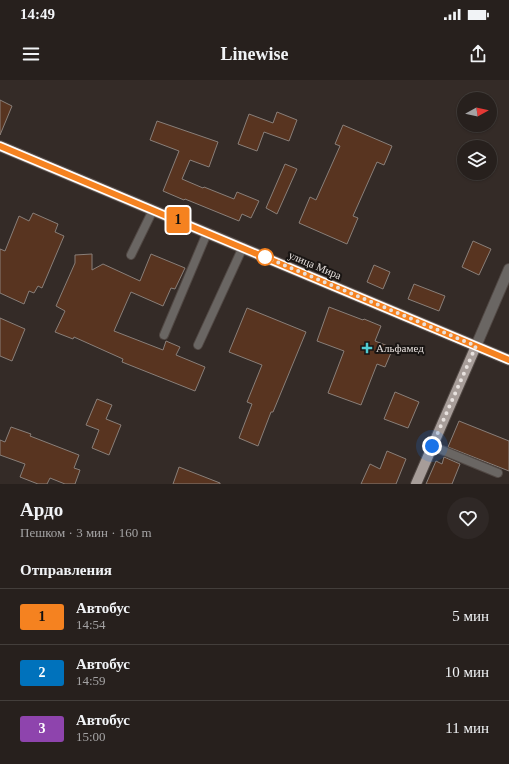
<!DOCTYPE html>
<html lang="ru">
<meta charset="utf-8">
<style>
body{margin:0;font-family:"Times New Roman",serif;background:#2f2826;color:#f1f3f6;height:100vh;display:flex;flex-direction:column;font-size:15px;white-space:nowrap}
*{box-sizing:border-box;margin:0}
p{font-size:13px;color:#a4a3a4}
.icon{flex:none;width:22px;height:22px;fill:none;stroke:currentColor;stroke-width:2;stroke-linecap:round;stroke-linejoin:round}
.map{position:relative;height:404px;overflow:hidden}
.drawer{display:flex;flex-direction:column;background:#27201d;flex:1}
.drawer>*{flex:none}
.badge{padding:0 8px;border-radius:3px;font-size:14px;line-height:26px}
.needle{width:26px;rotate:82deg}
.tools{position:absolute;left:457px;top:12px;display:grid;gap:8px}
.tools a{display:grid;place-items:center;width:40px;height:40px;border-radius:50%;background:#27201d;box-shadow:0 1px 3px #0004,0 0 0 1px #433e3b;font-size:20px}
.you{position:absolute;width:20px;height:20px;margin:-10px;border:3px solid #fff;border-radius:50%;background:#1a73e8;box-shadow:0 0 0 6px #1a73e833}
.map>.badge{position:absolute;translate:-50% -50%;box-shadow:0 0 0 2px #fff}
h2{padding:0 20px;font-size:15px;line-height:36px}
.round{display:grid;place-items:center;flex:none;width:42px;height:42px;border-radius:21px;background:#2f2826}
.overview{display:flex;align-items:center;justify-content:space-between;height:68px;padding:0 20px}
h1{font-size:19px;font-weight:600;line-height:30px}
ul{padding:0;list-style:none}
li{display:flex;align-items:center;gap:12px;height:56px;padding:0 20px;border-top:1px solid #433e3b}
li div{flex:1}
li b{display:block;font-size:15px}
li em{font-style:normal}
li .badge{min-width:44px;font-weight:700;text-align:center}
.status{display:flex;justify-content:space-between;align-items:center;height:28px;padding:0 20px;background:#27201d;direction:ltr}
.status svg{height:11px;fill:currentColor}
header{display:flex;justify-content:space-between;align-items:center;height:52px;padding:0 20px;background:#27201d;font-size:18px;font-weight:600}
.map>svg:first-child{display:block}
.building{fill:#583420;stroke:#897f79}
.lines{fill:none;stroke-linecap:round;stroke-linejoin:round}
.service-casing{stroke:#514844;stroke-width:10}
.tertiary-casing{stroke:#514844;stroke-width:12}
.primary-casing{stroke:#514844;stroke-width:12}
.service{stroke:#6a6663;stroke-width:8}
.tertiary{stroke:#6a6663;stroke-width:10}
.primary{stroke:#a79d99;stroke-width:10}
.line-casing{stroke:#fff;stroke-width:9}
.line{stroke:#f58220;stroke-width:6}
.walk{stroke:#e7e1de;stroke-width:4;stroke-dasharray:0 7.2}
.stop-dot{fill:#fff;stroke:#f58220;stroke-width:2}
.poi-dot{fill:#51ccd2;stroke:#191513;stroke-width:1.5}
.labels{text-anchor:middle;stroke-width:4;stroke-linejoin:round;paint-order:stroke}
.street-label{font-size:11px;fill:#e7e1de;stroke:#191513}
.poi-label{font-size:11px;fill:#e7e1de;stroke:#191513;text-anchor:start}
</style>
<div class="status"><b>14:49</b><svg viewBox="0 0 49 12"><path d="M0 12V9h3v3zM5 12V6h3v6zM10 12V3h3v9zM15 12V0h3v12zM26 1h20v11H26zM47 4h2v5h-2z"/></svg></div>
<header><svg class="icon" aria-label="menu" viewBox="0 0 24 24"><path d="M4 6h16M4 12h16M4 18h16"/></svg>Linewise<svg class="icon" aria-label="share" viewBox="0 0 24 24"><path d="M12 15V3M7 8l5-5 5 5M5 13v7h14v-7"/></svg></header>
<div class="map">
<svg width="509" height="404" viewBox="0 0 509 404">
<rect width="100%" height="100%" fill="#342b27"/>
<path class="building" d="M0,20L12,26L0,55Z
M277,32L297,40L289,61L264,52L257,71L238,64L249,34L273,43Z
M157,41L218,62L209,87L190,80L182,99L203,108L204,107L234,119L237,112L259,121L251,138L242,134L239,141L185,119L184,120L163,111L179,71L150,60Z
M343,45L392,66L384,85L377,82L353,136L358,138L347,164L299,143L310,117L316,120L340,66L335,64Z
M285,84L297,89L277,134L266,128Z
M33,133L58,144L55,152L64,156L42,208L38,206L34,213L29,211L24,224L0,213V169L5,171L19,136L29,141Z
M473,161L491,169L479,195L462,187Z
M92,174V190L103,184L140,201L151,174L185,188L175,209L171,208L163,226L131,212L114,251L163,270L166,261L180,267L176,275L205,287L195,311L122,282L123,279L74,257L73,259L55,252L65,231L56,226L75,183V175Z
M374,185L390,192L383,209L367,202Z
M414,204L445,216L439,231L408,219Z
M329,227L363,240L364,239L381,246L375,261L393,268L385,287L377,284L361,325L328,313L344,271L317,261Z
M247,228L306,252L273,332H271L258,366L239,358L252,324L247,322L262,285L229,272Z
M0,238L25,249L12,281L0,276Z
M395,312L419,322L408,348L384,339Z
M97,319L112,325L106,339L121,345L109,375L92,368L99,350L86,345Z
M459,341L509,361V391L448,367Z
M11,347L31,354L30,356L79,375L74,388L80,390L75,404H65L50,398L47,404H38L20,397L25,384L0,375V360L5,362Z
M387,371L406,379L396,404H361L370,384L380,389Z
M444,377L460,384L452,404H426L436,381L442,384Z
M179,387L220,403V404H173Z"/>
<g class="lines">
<defs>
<path id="service" d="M131,175L153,130
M164,255L207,153
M198,265L243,167
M432,366L498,393"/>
<path id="tertiary" d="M476,266L509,189"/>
<path id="primary" d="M0,66L509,280
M416,404L476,266"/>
</defs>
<use href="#service" class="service-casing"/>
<use href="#tertiary" class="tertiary-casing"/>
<use href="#primary" class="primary-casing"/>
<use href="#service" class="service"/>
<use href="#tertiary" class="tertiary"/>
<use href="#primary" class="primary"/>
</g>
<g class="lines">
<defs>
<path id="line" d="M0,66L509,280"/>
</defs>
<use href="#line" class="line-casing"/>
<use href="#line" class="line"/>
<path class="walk" d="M265,177L476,266L432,366"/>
</g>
<circle class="stop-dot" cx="265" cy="177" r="8"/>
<path class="poi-dot" d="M365 262h4v4h4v4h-4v4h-4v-4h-4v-4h4z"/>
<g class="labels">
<g class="street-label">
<text transform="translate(315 185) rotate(23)" y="4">улица Мира</text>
</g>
<g class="poi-label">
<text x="376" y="272">Альфамед</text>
</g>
</g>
</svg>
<div class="tools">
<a><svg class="needle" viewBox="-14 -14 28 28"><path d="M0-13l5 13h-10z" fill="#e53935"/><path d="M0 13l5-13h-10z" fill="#a4a3a4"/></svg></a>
<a><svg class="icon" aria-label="layers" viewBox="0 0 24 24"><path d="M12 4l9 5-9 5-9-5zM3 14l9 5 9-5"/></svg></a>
</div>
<div class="you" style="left:432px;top:366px"></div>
<b class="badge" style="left:178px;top:140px;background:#f58220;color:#111">1</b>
</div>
<section class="drawer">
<div class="overview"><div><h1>Ардо</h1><p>Пешком · 3 мин · 160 m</p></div><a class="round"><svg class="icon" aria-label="heart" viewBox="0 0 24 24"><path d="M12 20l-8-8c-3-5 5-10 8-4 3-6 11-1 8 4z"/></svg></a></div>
<h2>Отправления</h2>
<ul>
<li><span class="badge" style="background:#f58220;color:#111">1</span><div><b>Автобус</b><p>14:54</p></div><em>5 мин</em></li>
<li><span class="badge" style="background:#0072bc;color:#fff">2</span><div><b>Автобус</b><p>14:59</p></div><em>10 мин</em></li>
<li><span class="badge" style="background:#8e44ad;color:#fff">3</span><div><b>Автобус</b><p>15:00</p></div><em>11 мин</em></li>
</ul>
</section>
